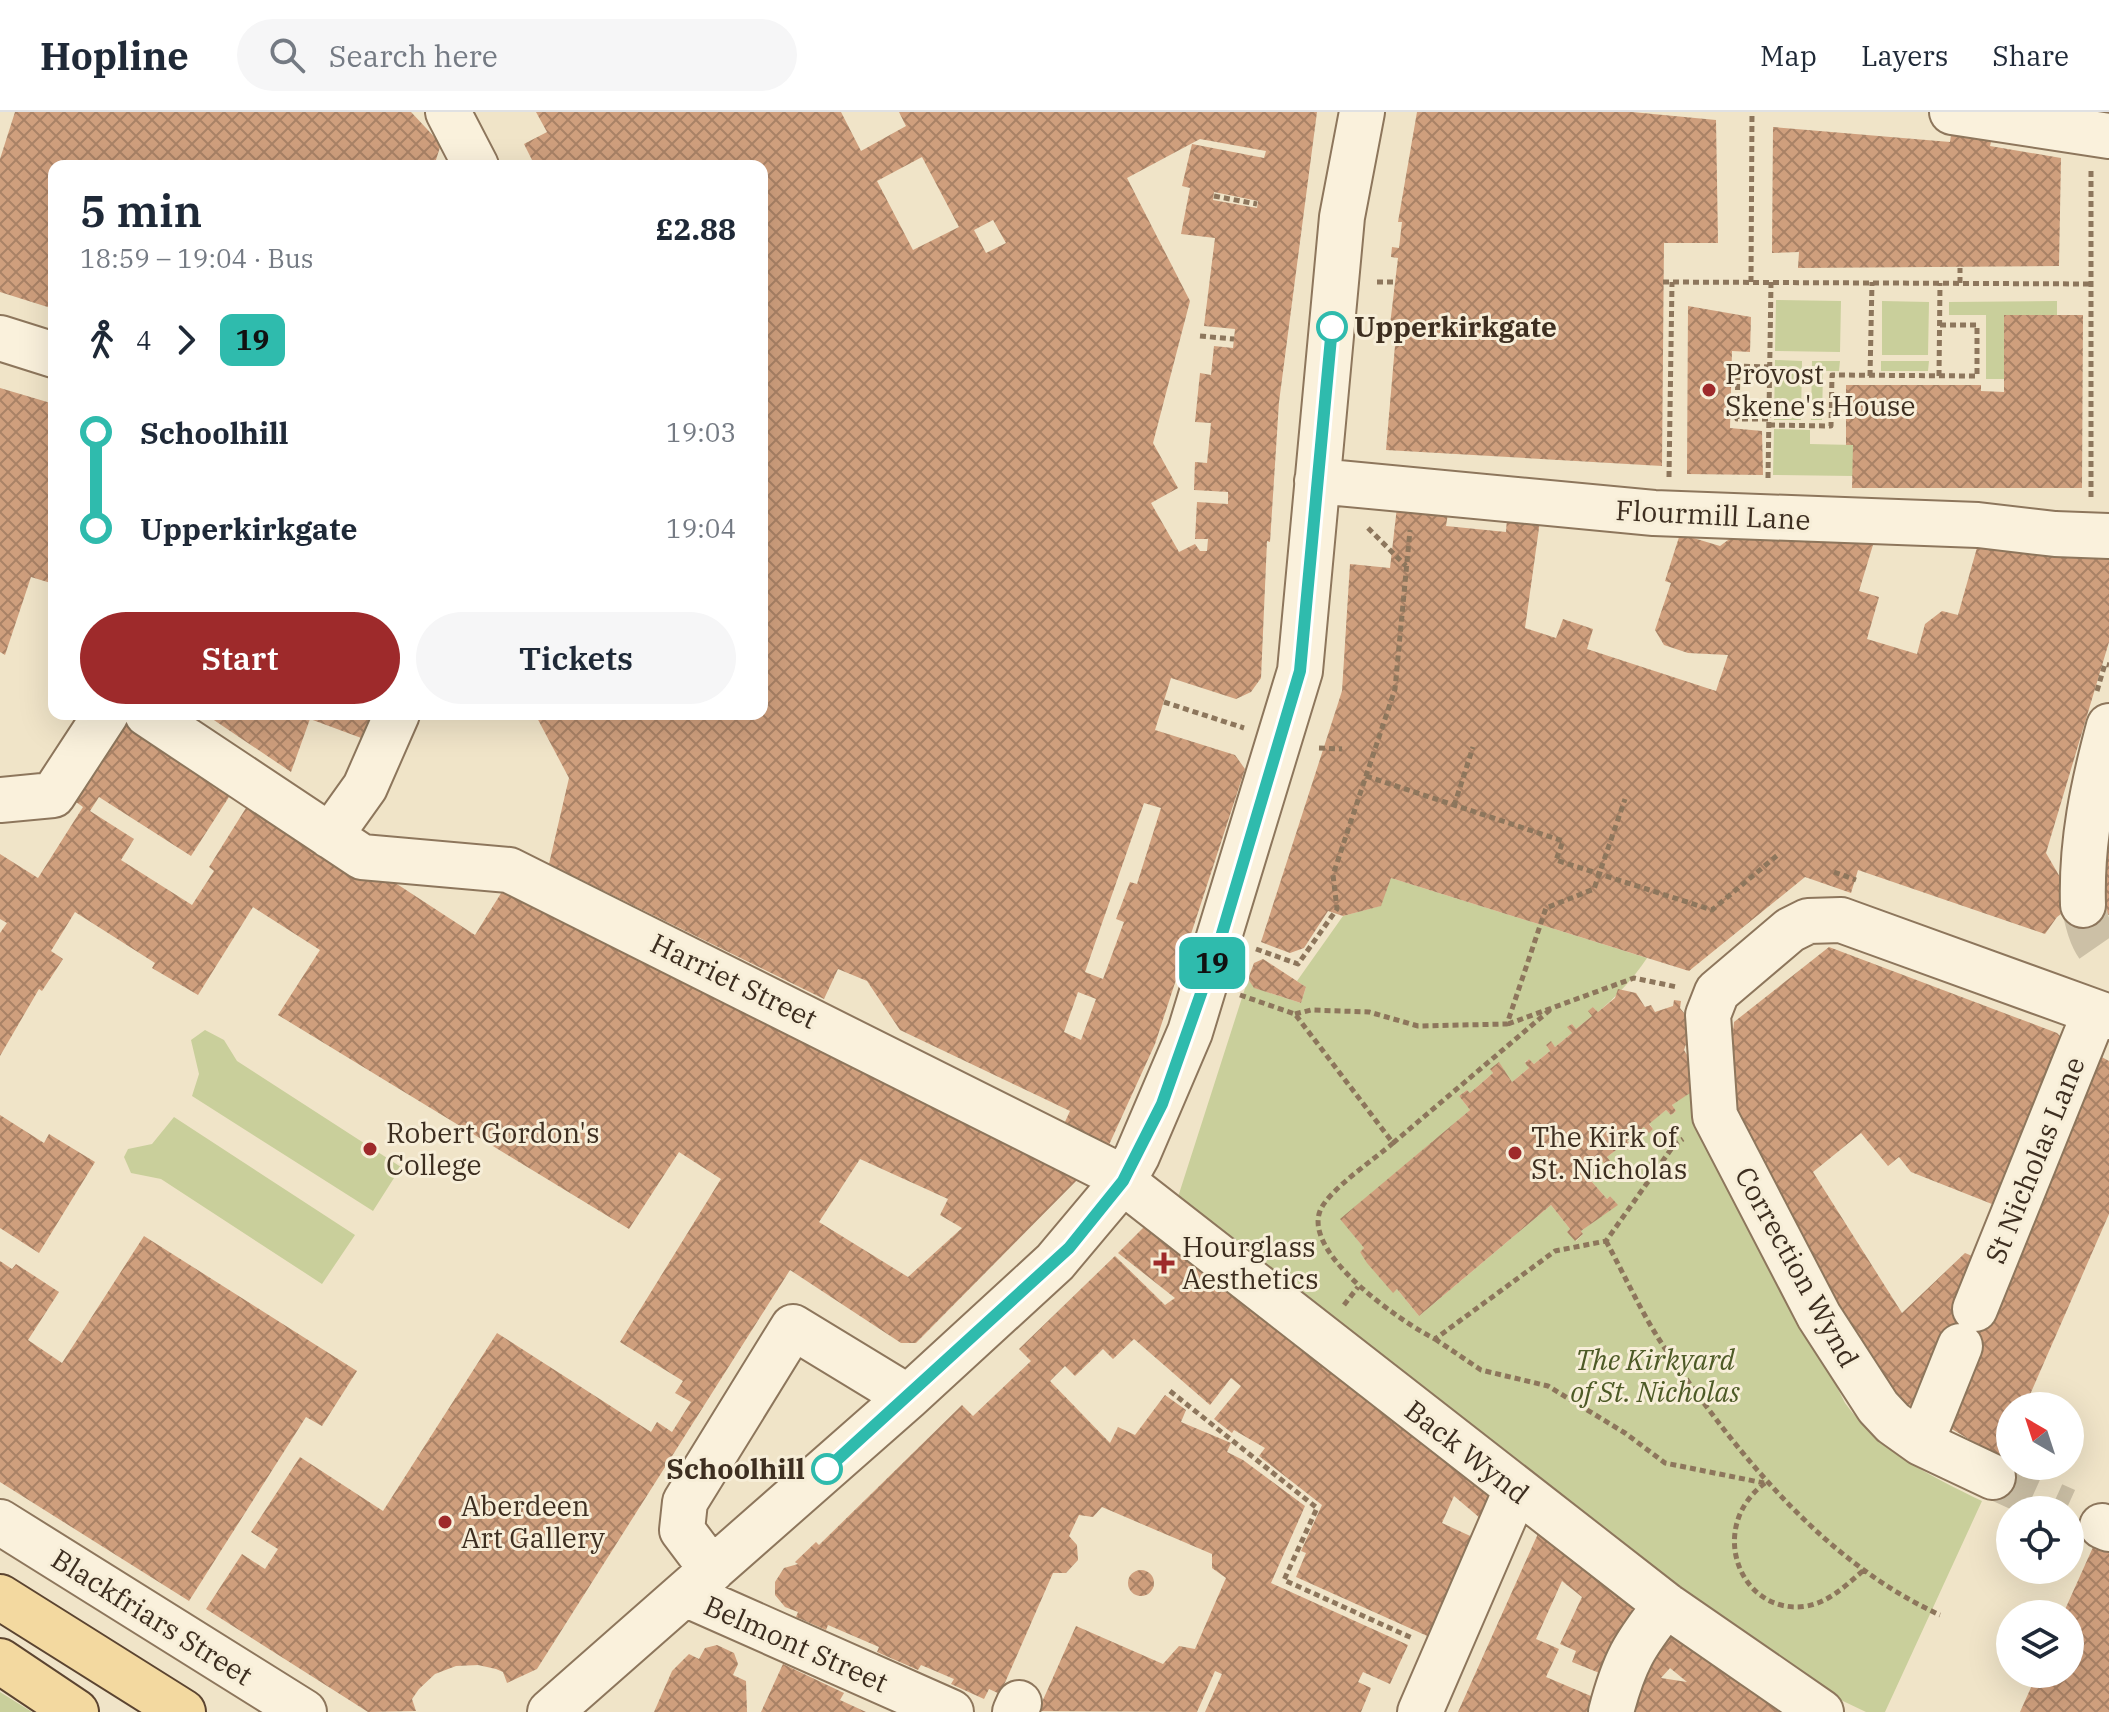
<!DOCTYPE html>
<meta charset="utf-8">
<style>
body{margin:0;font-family:"IBM Plex Serif",serif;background:#f6f6f7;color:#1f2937;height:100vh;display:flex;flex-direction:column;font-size:30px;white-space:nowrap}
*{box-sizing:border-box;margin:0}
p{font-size:26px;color:#747a83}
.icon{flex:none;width:44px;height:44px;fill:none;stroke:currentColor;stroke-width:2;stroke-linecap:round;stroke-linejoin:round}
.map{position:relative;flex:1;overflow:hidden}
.sheet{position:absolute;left:48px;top:48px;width:720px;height:560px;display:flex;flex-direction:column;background:#fff;border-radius:16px;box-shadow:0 8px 32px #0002}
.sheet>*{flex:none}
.badge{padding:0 16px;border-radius:12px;font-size:28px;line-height:52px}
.needle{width:52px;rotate:321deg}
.controls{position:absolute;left:1996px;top:1280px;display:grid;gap:16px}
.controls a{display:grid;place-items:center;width:88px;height:88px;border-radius:50%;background:#fff;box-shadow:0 8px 32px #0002;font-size:40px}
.map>.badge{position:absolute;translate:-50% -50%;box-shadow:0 0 0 4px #fff}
.legs{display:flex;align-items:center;gap:12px;height:88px;padding:0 32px;font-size:26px}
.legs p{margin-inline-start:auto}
.head{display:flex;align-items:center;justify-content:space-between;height:136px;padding:0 32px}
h1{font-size:44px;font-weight:600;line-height:60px}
.primary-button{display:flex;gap:16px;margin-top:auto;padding:16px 32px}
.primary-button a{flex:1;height:92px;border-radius:48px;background:#9e2a2b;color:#fff;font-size:32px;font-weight:600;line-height:92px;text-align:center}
.primary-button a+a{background:#f6f6f7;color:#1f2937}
ul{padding:0 32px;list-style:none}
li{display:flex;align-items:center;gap:28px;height:96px;font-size:30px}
li i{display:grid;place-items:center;width:12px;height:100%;margin:0 10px;background:currentColor}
li i::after{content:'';width:20px;height:20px;margin:-10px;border:6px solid;border-radius:50%;background:#fff}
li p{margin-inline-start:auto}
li:first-child i{background:linear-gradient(#0000 50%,currentColor 0)}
li:last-child i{background:linear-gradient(currentColor 50%,#0000 0)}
header{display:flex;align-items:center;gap:48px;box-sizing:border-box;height:112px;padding:0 40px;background:#fff;border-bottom:2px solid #e0e1e3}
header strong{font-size:38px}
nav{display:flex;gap:44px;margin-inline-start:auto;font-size:28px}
.search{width:560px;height:72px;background:#f6f6f7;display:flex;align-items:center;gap:20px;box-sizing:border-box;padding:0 28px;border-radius:44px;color:#747a83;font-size:30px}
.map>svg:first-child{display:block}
.green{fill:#c9cf9b}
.forest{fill:url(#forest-firs)}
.building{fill:url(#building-cross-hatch);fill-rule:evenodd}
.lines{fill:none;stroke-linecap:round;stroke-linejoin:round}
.minor-tunnel{stroke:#ccc0a6;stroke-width:44;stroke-dasharray:44 22;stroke-linecap:butt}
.minor-casing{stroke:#8d765c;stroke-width:48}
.major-casing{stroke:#5b4430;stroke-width:48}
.path{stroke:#8d765c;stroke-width:5;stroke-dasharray:6 4;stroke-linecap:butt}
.minor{stroke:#faf1dc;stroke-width:44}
.major{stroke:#f3d9a0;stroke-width:44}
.line-1-casing{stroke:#fff;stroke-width:18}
.line-1{stroke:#2fbbad;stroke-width:12}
.stop-1-dot{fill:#fff;stroke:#2fbbad;stroke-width:4}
.poi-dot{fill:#9e2a2b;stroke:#f7eed8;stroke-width:3}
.labels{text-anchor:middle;stroke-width:6;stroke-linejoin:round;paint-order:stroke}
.stop-label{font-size:28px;font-weight:bold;fill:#3d2e20;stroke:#f7eed8;text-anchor:start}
.poi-label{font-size:28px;fill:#3d2e20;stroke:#f7eed8;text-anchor:start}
.street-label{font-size:28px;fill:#3d2e20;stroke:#f7eed8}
.park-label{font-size:28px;font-style:italic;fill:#4d5a26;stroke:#f7eed8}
</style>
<header>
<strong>Hopline</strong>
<div class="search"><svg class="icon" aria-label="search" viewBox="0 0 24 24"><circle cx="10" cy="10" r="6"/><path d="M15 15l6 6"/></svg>Search here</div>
<nav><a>Map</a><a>Layers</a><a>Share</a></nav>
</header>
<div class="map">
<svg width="2109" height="1600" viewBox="0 0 2109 1600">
<defs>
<pattern id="forest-firs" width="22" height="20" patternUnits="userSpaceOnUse" patternTransform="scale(2)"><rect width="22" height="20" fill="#c9cf9b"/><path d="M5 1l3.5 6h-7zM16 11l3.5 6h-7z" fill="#aeb285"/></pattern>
<pattern id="building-cross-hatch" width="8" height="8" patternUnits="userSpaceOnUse" patternTransform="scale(2)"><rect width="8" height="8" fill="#cf9f7d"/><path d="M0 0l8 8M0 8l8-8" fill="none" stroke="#a98266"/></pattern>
</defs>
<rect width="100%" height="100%" fill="#f0e4c8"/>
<path class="green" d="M1776,188L1841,189L1840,240L1775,239Z
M1882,189L1929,190L1928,243H1882Z
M2057,189V203L2004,267H1986V203H1949V190Z
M1775,248L1802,249L1801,308H1774Z
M1812,249H1840L1839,259H1823L1822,308H1811Z
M1881,249H1929L1928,259H1881Z
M1774,317L1810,318V332L1853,333V364L1773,363Z
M1391,766L1647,846C1633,867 1616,885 1598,900L1593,895L1592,904L1576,917L1572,912L1568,915L1572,921L1555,935L1551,930L1546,933L1550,939L1534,952L1529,947L1525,950L1529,956L1512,970L1499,951L1491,957L1493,961L1470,981L1467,978L1459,984L1470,998L1341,1107L1364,1136L1360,1140L1393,1180L1397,1177L1419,1204L1551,1093L1570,1117L1567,1120L1576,1129L1583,1122L1581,1119L1617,1093L1610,1084L1607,1087L1586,1063L1602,1049L1607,1055L1612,1051L1607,1045L1624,1032L1629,1037L1632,1034L1628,1029L1644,1015L1649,1020L1653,1017L1649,1011L1666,998L1671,1003L1676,999L1672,993L1689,979L1845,1291C1881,1340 1928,1363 1982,1389L1885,1600H1866L1782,1560L1178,1085L1248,867L1255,876L1301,891L1306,875L1297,869L1343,804L1380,794Z
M205,918L224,928L237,949L401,1055L373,1099L192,984L199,962L191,928Z
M174,1005L355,1123L322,1172L161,1067L131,1061L124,1045L128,1037L152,1032Z"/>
<path class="forest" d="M0,1580L32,1600H0Z"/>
<path class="building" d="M15,0H411L441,32L435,51L441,54H54V197L0,180V47Z
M536,0H841L861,39L906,14L899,0H1317L1279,290L1270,430L1267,429L1261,566L1251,580L1236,587L1171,566L1155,618L1235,643L1245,657L1155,932L1108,1035L1064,1012L1070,999L900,918L867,869L838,857L824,887L549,752L569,666L535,602H762V54H535L524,32L547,20ZM1200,27L1266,39L1264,46L1192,32L1182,74L1190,76L1181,122L1215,126L1204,214L1235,217L1233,236L1214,234L1211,263L1200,261L1195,310L1211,311L1207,351L1195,350L1194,378L1228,380V392L1197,390L1195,427H1208L1207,439H1200L1195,432L1179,440L1151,391L1178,376L1153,331L1190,189L1127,66ZM922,45L959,115L913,138L877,69ZM1214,80L1258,89L1257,96L1213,88ZM993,108L1006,131L986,141L974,118ZM1144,691L1161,696L1137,772L1130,770L1116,807L1124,810L1103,867L1085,860ZM1078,880L1096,887L1081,928L1064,920Z
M1417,0H1632L1716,8L1718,131H1664L1662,354L1386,338L1396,222L1389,221L1398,146L1391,145L1392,135L1399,136L1402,110H1398Z
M1773,15L1950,30L1951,23L1992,26L1990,34L2061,46L2059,154L1798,156L1799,140L1772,141Z
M1688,194L1751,205L1750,240L1732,239L1730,316L1762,319L1763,363L1687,362Z
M2004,203H2083L2082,376H1852L1853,333H1846V273H1981V279L2004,280Z
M0,276L54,292V472L31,465L5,543L0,540Z
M1397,395L1448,401L1446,414L1506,420L1507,406L1540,409L1525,516L1556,526L1563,507L1593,517L1587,537L1716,579L1728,543L1688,541L1664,533L1655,518L1671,471L1665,469L1680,422L1720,434L1739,420L1876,423L1859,479L1879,485L1867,527L1917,542L1925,512L1942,499L1958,503L1980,425L2109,430V530L2046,741L2075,791L2057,805L2045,822L1858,758L1851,781L1805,765L1689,859L1391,766L1381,794L1343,804L1328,799L1304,836L1290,841L1261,830L1342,579L1350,452L1390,456Z
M133,602L238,671L191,744L99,685L90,699L134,727L121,748L192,793L214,759L209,755L256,680L475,823L508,770L1086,1059L916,1231H901L790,1158L537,1557L507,1571L503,1560L496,1557L478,1553L456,1554L435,1562L419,1577L412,1587L416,1599L368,1600L206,1497L242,1442L265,1457L278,1437L251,1420L300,1345L383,1399L497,1221L651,1320L657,1310L672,1320L691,1290L675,1281L683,1269L620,1230L721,1067L679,1040L629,1117L278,903L320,838L253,795L198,883L152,856L155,851L75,800L51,839L63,847L42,879L39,877L0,944V821L7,811L0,807V742L38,766L83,695L76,690ZM860,1047L948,1087L940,1103L962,1116L908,1165L819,1110Z
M205,602H376L364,627L310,607L291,660Z
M2109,695V803L2101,800Z
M1829,835L2057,921L2062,926L1997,1094L1911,1060L1899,1045L1888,1054L1861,1021L1813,1060L1902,1201L1965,1141L1977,1146L2096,942L2109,949V1102L2025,1294H2010V1328L1998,1345L1914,1294L1899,1290L1770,1087L1733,1006L1731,938L1734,910Z
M1263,847L1306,875L1301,891L1254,876L1248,867L1254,851Z
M1618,877L1636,881L1645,895L1651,893L1655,900L1673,894L1674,888L1681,889L1680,896L1693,912L1684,938L1696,957V977L1672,993L1676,999L1671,1003L1666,998L1649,1012L1653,1017L1649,1021L1644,1015L1627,1029L1632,1034L1628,1038L1624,1032L1607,1045L1612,1051L1607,1055L1602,1049L1586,1063L1607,1087L1610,1084L1618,1093L1581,1119L1583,1122L1575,1129L1567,1120L1570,1117L1551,1093L1419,1204L1397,1177L1393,1181L1367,1151L1360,1140L1364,1136L1340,1107L1470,998L1459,984L1467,978L1470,981L1493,961L1490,957L1499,950L1512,970L1529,956L1525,951L1529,947L1534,952L1550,939L1546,933L1551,929L1555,935L1572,921L1567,915L1572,912L1576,917L1592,904L1588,899L1593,895L1598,900L1615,886Z
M0,1003L44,1031L49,1022L95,1050L39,1141L0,1116Z
M1145,1114L1498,1387L1487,1412L1454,1384L1442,1411L1479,1428L1434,1527L1296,1465L1306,1441L1301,1439L1322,1393L1259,1344L1265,1336L1234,1318L1232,1321L1214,1307L1241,1274L1231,1266L1210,1293L1134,1227L1113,1247L1103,1237L1075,1264L1065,1254L1050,1269L1110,1331L1118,1315L1135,1323L1165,1283L1186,1298L1181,1310L1231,1331L1227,1340L1243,1348L1305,1394L1271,1471L1408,1533L1390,1572L1363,1560L1358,1570L1371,1576L1361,1600H1205L1222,1562L1215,1559L1197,1600L1038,1599L1076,1514L1163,1552L1179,1534L1195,1537L1226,1466L1212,1456V1442L1102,1395L1093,1405L1079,1403L1069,1424L1077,1433L1078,1448L1066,1461H1053L1000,1582L989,1577L984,1587L951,1572L954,1567L921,1553L918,1558L877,1540L879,1535L828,1513L826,1518L796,1505L798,1500L785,1495L775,1483V1470L784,1456L798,1452L795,1450L816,1430L819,1433L962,1293L973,1304L1031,1249L1019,1237L1115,1144L1165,1193L1175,1186L1118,1141Z
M144,1124L357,1259L322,1314L306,1305L189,1489L0,1370V1149L12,1157L16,1152L59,1180L28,1228L62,1251Z
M1541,1415L1647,1495L1607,1564L1572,1550L1576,1539L1560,1532L1582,1485L1562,1469L1536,1527L1559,1537L1546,1565L1598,1587L1594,1600H1458Z
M2098,1424L2109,1428V1600H2020L2037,1562H2070V1502H2063Z
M1128 1471a13 13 0 1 1 26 0a13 13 0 1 1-26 0Z
M1672,1513L1785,1600H1629L1639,1562ZM1670,1556L1687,1570L1661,1566Z
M717,1533L734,1541L738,1552L733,1563L746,1569L747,1600H654L672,1559L689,1542L699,1547L705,1536Z
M783,1552L844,1581L840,1588L866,1600H761Z"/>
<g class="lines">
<path class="minor-tunnel" d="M2083,793C2088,813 2091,833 2109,846
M1993,1365L2066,1398"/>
<defs>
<path id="minor" d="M448,0L476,54
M1952,0L2109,24
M0,226L54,243
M1317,369L1654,401L1978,413L2055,422L2109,424
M147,602L362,745L509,758L1108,1058L1666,1493L1821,1600
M0,688L53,683L106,602
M330,724L365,675L397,602
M2083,793C2081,730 2093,674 2109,614
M1975,1197L2095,900
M1921,1331L1960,1234
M1993,1365L1921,1331L1893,1311L1878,1295L1819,1204L1715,1004L1708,903L1717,880L1790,818L1808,809L1841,808L2109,905
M0,1410L304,1600
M2102,1414L2109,1417
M712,1458L682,1418L685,1390L793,1215L908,1285
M685,1482L951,1600
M550,1600L908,1285L1055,1150L1123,1069L1137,1044L1190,920L1300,559L1342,105L1362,0
M1015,1600L1019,1591
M1420,1600L1516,1378
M1611,1600C1624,1550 1634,1533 1666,1493"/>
<path id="major" d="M0,1485L183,1600
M0,1549L76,1600"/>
</defs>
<use href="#minor" class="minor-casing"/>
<use href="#major" class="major-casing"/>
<path class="path" d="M2091,59V385
M1214,84L1257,92
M1377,170H1395
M1663,170L2091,172
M1751,170L1752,0
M1960,171V156
M1200,224L1234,227
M1870,264L1872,170
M1939,264L1940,171
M1768,307H1737L1738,254L1770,255
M1769,313L1831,314L1832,263L1977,264V213H1940
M1669,365L1672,170
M1768,366L1771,170
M1368,416L1406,454
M2097,579L2105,552L2109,553
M1164,590L1244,616
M1319,636L1342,637
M1366,664L1563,729L1556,748L1712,798L1780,741
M1454,694L1473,635
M1834,760L1856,768
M1256,837L1298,852L1337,797L1333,763L1395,577L1410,418
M1240,883L1295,902L1393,1031C1375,1047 1328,1078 1320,1099C1303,1143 1403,1211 1435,1227L1555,1139L1606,1129L1674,1033L1683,1027
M1295,902L1311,898L1369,900L1418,914L1507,912L1546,796L1594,777L1625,687
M1508,912L1634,866L1677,875
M1393,1031L1551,897
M1606,1129C1625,1164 1642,1202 1664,1235C1736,1340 1822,1449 1940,1503
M1344,1193L1358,1175
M1435,1227L1481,1258L1548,1274L1625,1321L1665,1351L1764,1371
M1170,1279L1317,1396L1284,1468L1412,1526
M1765,1371C1705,1416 1741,1505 1807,1494C1830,1490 1847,1472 1864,1458"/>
<use href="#minor" class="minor"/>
<use href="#major" class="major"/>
</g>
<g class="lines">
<defs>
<path id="line-1" d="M827,1357L1069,1136L1123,1069L1162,992L1221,825L1300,559L1332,215"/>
</defs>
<use href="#line-1" class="line-1-casing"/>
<use href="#line-1" class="line-1"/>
</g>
<g class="stop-1-dot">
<circle cx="1332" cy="215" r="14"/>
<circle cx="827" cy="1357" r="14"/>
</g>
<g class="poi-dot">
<circle cx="1709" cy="278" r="8"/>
<circle cx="370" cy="1037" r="8"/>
<circle cx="1515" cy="1041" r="8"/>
<path d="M1160 1139h8v8h8v8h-8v8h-8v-8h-8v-8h8z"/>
<circle cx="445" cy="1410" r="8"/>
</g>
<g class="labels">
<g class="stop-label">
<text x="1354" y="225">Upperkirkgate</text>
<text x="805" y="1367" text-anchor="end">Schoolhill</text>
</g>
<g class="poi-label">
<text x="1725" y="272">Provost<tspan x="1725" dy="32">Skene's House</tspan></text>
<text x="386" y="1031">Robert Gordon's<tspan x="386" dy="32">College</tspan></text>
<text x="1531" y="1035">The Kirk of<tspan x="1531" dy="32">St. Nicholas</tspan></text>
<text x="1182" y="1145">Hourglass<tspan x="1182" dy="32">Aesthetics</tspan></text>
<text x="461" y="1404">Aberdeen<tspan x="461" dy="32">Art Gallery</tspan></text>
</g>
<g class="street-label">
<text transform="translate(1713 403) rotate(3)" y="10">Flourmill Lane</text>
<text transform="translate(734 869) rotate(26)" y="10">Harriet Street</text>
<text transform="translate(2035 1048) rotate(-68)" y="10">St Nicholas Lane</text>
<text transform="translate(1797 1155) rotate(61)" y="10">Correction Wynd</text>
<text transform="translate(1467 1340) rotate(38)" y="10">Back Wynd</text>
<text transform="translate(152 1505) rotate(32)" y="10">Blackfriars Street</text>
<text transform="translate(796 1532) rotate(24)" y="10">Belmont Street</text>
</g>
<g class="park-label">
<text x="1655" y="1258">The Kirkyard<tspan x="1655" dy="32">of St. Nicholas</tspan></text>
</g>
</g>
</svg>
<div class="controls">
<a><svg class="needle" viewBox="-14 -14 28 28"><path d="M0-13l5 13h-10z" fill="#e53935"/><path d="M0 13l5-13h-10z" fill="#747a83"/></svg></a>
<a><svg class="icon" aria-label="locate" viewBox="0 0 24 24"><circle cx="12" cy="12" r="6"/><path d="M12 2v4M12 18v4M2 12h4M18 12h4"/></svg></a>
<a><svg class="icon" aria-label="layers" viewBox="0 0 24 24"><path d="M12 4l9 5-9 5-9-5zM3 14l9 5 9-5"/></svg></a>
</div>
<b class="badge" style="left:1212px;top:851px;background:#2fbbad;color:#111">19</b>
<section class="sheet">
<div class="head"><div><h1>5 min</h1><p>18:59 – 19:04 · Bus</p></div><b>£2.88</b></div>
<div class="legs"><svg class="icon" aria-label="walk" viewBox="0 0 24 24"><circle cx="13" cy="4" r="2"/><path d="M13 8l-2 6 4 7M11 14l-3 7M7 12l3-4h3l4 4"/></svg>4<svg class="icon" aria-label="forward" viewBox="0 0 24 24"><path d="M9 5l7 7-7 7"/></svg><b class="badge" style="background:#2fbbad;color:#111">19</b></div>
<ul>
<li><i style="color:#2fbbad"></i><b>Schoolhill</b><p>19:03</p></li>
<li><i style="color:#2fbbad"></i><b>Upperkirkgate</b><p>19:04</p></li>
</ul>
<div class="primary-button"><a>Start</a><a>Tickets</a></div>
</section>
</div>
